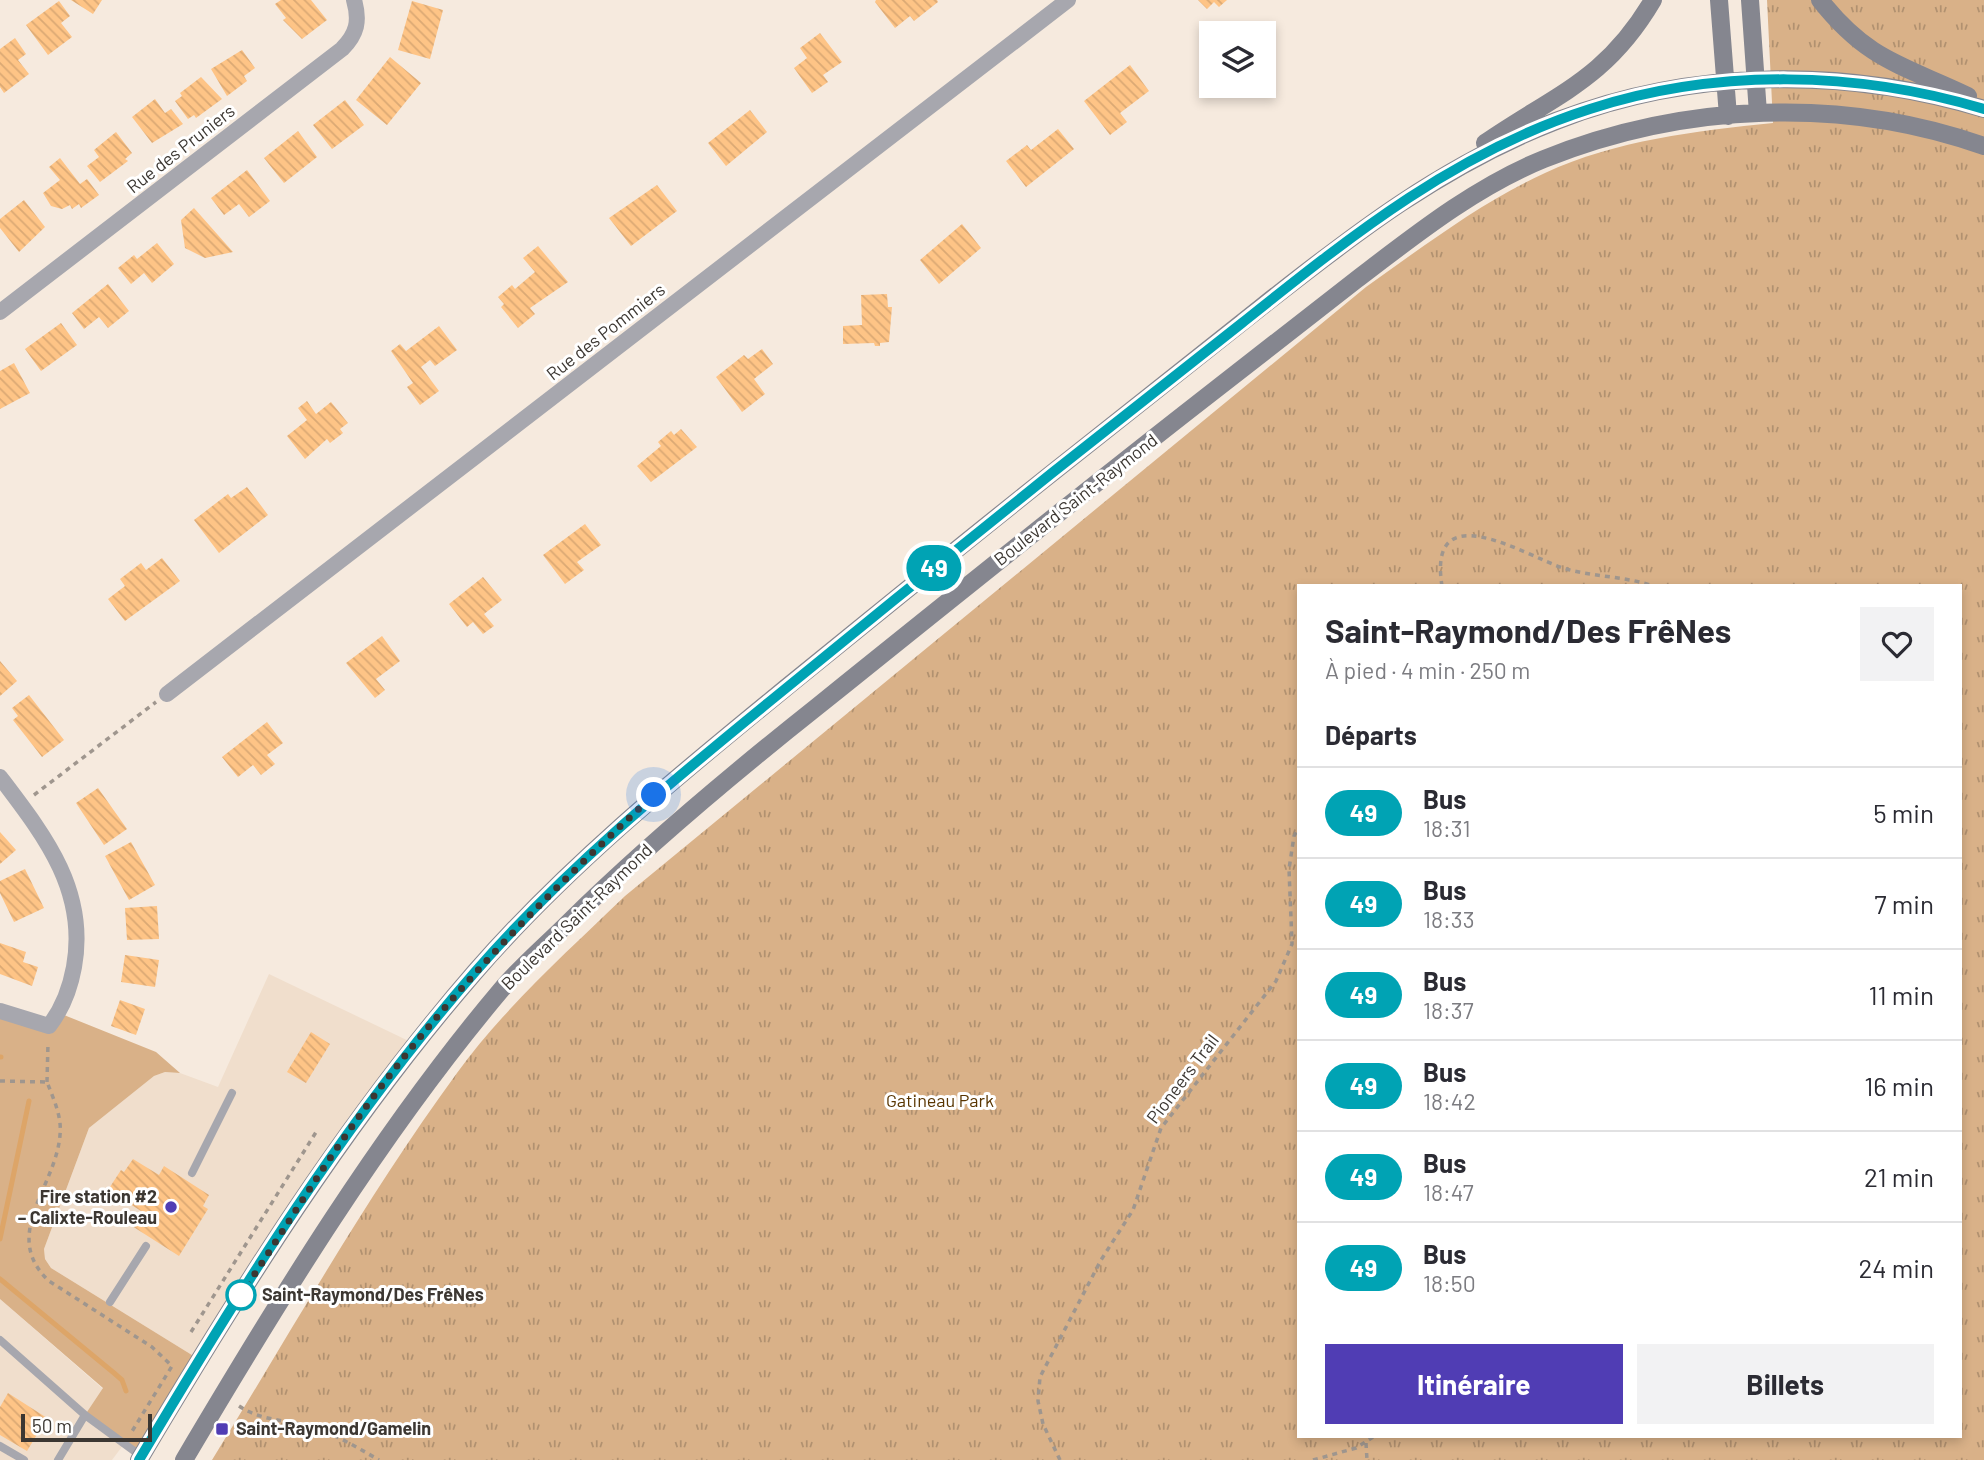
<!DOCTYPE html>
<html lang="fr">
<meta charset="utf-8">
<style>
body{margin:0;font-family:Barlow,sans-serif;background:#f2f2f3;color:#2b2b33;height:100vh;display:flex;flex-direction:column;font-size:26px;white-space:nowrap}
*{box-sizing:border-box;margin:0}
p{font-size:23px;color:#7c7c81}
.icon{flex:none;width:38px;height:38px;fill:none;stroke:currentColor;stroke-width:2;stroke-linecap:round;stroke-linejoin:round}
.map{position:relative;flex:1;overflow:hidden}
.side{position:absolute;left:1297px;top:584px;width:665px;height:854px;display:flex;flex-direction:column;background:#fff;border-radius:0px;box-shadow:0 4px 10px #0003}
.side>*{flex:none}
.badge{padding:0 14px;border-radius:23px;font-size:24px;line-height:46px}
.buttons{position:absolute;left:1199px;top:21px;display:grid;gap:14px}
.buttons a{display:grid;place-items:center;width:77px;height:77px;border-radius:0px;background:#fff;box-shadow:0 4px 10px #0003;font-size:35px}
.scale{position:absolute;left:21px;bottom:18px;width:131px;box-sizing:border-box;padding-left:7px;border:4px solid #3c3732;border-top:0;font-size:19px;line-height:24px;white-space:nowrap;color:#3c3732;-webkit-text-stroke:5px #fff;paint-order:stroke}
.you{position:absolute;width:35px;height:35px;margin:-18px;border:5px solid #fff;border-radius:50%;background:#1a73e8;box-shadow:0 0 0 10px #1a73e833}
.map>.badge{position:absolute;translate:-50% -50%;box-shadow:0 0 0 4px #fff}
h2{padding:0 28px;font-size:26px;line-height:63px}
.round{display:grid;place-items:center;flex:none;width:74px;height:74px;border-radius:0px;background:#f2f2f3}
.summary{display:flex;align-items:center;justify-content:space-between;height:119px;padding:0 28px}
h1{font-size:33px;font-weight:700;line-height:52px}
.button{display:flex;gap:14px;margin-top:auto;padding:14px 28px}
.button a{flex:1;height:80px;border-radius:0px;background:#503db4;color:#fff;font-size:28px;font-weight:700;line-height:80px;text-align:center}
.button a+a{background:#f2f2f3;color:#2b2b33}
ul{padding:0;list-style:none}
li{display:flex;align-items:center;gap:21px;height:91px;padding:0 28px;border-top:2px solid #e1e1e2}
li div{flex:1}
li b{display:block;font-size:26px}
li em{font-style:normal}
li .badge{min-width:77px;font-weight:700;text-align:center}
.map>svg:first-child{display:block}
.built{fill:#f0decc}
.green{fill:#d9b188}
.park{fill:url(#park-tufts);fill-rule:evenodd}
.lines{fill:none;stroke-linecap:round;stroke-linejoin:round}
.stream{stroke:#dda568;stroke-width:5}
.building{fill:url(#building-back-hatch)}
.path{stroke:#9f968e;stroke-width:3.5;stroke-dasharray:5 5;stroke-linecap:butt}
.lane{stroke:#a7a7ae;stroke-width:8}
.street{stroke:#a7a7ae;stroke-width:16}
.secondary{stroke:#85868f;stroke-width:18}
.line-casing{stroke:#fff;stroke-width:16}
.line{stroke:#00a3b4;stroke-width:10}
.walk{stroke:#3c3732;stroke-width:7;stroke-dasharray:0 12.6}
.poi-dot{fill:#503db4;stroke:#fff;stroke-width:2.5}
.stop-dot{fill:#fff;stroke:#00a3b4;stroke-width:3.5}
.labels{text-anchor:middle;stroke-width:6;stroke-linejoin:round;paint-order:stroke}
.street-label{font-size:18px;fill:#3c3732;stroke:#fff}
.park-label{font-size:18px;fill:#593501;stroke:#fff}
.poi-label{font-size:18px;font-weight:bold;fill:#3c3732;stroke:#fff;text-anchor:end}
.stop-label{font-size:18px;font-weight:bold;fill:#3c3732;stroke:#fff;text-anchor:start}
</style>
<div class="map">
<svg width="1984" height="1460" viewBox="0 0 1984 1460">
<defs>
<pattern id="park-tufts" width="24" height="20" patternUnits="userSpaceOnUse" patternTransform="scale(1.75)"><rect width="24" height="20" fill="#d9b188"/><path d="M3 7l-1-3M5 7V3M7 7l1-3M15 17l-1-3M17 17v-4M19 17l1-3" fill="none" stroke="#b19170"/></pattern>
<pattern id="building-back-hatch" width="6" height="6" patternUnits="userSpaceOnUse" patternTransform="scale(1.75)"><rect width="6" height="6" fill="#fec486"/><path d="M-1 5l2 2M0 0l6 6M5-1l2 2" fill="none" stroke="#dba974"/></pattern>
</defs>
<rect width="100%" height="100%" fill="#f6eade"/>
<path class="built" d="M269,974L415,1044L200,1360L51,1268L45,1259L44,1249L89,1128L154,1076L165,1072L180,1073L218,1087Z
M0,1299L103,1389L124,1444L112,1460H0Z"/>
<path class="green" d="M0,1011L48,1026L59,1013L156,1052L180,1073L165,1072L154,1076L89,1128L44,1249L45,1259L51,1268L200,1360L141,1456L85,1415L103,1388L0,1299Z"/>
<path class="park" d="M1767,0H1984V1460H212C292,1330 367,1196 457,1073C505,1007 567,952 625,896L1366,287C1424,246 1481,202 1545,173C1616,140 1696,131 1773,123ZM1298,586H1960V1437H1298Z"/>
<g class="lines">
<path class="stream" d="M0,1057H1
M0,1239L29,1101
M0,1279L114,1373L122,1380L126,1391"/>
</g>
<path class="building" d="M71,0H102L93,14Z
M281,0H311L327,20L302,39L283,20L286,18L275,4Z
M876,0H937L938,2L914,21L910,16L895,28L875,2Z
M1198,0H1227L1219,7L1214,2L1207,9Z
M59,1L70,16L61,23L72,37L48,55L26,25Z
M412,1L443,10L430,59L398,50Z
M820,33L842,62L823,75L828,82L812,93L794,68L807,58L800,48Z
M15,38L26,54L18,60L29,74L4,93L0,87V49Z
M242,50L255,68L244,76L247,81L227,96L211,69Z
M390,57L421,83L387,125L356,100Z
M1130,65L1149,91L1120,113L1127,122L1110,135L1084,101Z
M201,77L222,99L196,118L194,115L188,119L175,101L182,96L180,93Z
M155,99L165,113L171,109L183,124L152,143L132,117Z
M345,100L364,125L332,149L313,125Z
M750,110L767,132L726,166L708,143Z
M1058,129L1074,149L1026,187L1006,161L1027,145L1031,150Z
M298,131L317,157L284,183L264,158Z
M116,132L132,153L125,159L128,161L100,182L87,166L99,157L94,150Z
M60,158L80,184L87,179L99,195L81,208L79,204L72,209L70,205L62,209L51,206L43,193L60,180L49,167Z
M247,170L270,201L249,217L239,204L224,215L211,198Z
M657,185L677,211L631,246L609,218Z
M24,200L45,227L19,252L0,228V219Z
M194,208L233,252L205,258L185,248L181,220Z
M962,224L981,248L939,284L920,260Z
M157,243L174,264L152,283L144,273L131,284L118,268L134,255L137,259Z
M538,246L568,282L530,308L535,314L518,328L501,307L504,304L498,297L512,285L515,289L535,272L523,258Z
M108,284L129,311L108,328L99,317L84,329L72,313Z
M887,294L888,307H892L889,342L880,343V346H875L874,343L843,344V326L862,325L861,295Z
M61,323L77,345L41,371L25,349Z
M439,326L457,350L435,366L430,360L421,367L439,391L420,405L407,387L413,383L391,351L400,344L406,351Z
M762,349L773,364L754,379L765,394L742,412L716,377L744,355L748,359Z
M14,363L30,393L0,409V371Z
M307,401L316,414L331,402L348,423L340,429L343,433L330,443L327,439L305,459L287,436L307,420L298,408Z
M681,429L697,447L651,482L637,466L661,446L658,442L671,431L674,435Z
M247,487L268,515L219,553L194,520L228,494L231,498Z
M585,524L601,545L577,562L584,570L565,584L543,555Z
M162,558L180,581L125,621L108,599L125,586L120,579L141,563L146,570Z
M483,577L502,600L484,614L494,626L483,634L473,622L467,627L449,604Z
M382,636L400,661L376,679L385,690L375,698L346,663Z
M0,661L17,681L0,696Z
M29,695L64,740L42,757L13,720L18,716L12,708Z
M267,722L283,743L267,755L275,764L261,775L253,765L238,777L222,757Z
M98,788L127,829L104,845L76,803Z
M0,832L16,850L0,864Z
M131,842L155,885L129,900L105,856Z
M25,869L44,908L14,922L0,893V881Z
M157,906L159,939L127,940L125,908Z
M0,943L26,952L23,962L38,967L32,986L0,974Z
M125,955L159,960L155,987L121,982Z
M120,1000L145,1009L136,1035L111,1026Z
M311,1032L330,1044L306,1083L287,1072Z
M133,1159L159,1175L164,1166L209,1195L203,1206L208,1209L179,1256L132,1226L141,1211L108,1190L121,1170L124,1172Z
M8,1393L47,1418L27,1451L0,1435V1407Z"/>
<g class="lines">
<path class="path" d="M1442,586C1427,493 1524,555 1563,568C1592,577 1625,576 1653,586
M34,795L156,702
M0,1081L47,1082C54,1100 62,1117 60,1135C56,1187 0,1235 49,1281L152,1347L172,1366L131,1433
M47,1082L48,1043
M191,1332L318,1129
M239,1406C263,1422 287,1419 314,1428C337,1435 358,1448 379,1460
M1366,1443L1367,1460
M1060,1460L1043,1424L1038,1401L1040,1377L1101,1260L1133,1210L1161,1128L1276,981L1292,944L1289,869L1294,836L1298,829
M1313,1460L1356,1448L1373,1437"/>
<path class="lane" d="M192,1173L232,1093
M110,1302L146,1246
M0,1340L85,1415L141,1456
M0,1446L24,1460
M58,1460L85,1415"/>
<path class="street" d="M0,312L342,49C357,34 360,21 354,0
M167,694L1068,0
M0,777C44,835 88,890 74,967C70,989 63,1008 49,1026L0,1011"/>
<path class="secondary" d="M1719,0L1728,116
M1750,0L1758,113
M1820,0C1868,61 1903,65 1968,96
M1485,143C1556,94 1606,80 1653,0
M139,1460C240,1290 345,1122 475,972C568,865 678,776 788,686C882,610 976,533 1071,458C1134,408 1197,358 1260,308C1355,233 1443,165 1556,121C1692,68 1846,67 1984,109
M184,1460C278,1301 382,1131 501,990C521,966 546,945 568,923C647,845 731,775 818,706C941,607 1064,508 1188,411C1244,368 1300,324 1356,280C1415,235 1475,187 1544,159C1683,103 1843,96 1984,146"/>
</g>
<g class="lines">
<defs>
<path id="line" d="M139,1460C240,1290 345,1121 475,972C563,871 666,786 769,702C863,625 957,549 1052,473C1115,423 1178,373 1242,323C1351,236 1455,152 1590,109C1717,68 1858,71 1984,109"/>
</defs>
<use href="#line" class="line-casing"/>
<use href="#line" class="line"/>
<path class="walk" d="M241,1295C288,1224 331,1152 383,1084C463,979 556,885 654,795"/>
</g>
<g class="poi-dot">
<circle cx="171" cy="1207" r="7"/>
<rect x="215" y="1422" width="14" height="14" rx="3.5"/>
</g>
<circle class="stop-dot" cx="241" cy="1295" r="14"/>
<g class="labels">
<g class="street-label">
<text transform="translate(181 149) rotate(-38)" y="6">Rue des Pruniers</text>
<text transform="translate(606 332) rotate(-38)" y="6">Rue des Pommiers</text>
<text transform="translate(1076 500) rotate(-38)" y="6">Boulevard Saint-Raymond</text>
<text transform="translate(577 917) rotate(-44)" y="6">Boulevard Saint-Raymond</text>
<text transform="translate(1183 1079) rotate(-53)" y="6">Pioneers Trail</text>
</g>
<g class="park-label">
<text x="940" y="1107">Gatineau Park</text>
</g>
<g class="poi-label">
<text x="157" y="1203">Fire station #2<tspan x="157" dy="21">– Calixte-Rouleau</tspan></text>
<text x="236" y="1435" text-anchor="start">Saint-Raymond/Gamelin</text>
</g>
<g class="stop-label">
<text x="262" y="1301">Saint-Raymond/Des FrêNes</text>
</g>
</g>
</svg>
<div class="buttons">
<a><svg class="icon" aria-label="layers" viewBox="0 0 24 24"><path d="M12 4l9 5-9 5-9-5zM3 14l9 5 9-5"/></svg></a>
</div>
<div class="scale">50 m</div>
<div class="you" style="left:654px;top:795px"></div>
<b class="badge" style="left:934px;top:568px;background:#00a3b4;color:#fff">49</b>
<section class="side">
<div class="summary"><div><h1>Saint-Raymond/Des FrêNes</h1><p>À pied · 4 min · 250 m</p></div><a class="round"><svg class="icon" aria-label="heart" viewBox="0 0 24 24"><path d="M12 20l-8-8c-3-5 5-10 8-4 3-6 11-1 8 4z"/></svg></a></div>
<h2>Départs</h2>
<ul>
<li><span class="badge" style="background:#00a3b4;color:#fff">49</span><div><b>Bus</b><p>18:31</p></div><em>5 min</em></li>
<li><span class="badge" style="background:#00a3b4;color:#fff">49</span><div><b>Bus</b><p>18:33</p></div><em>7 min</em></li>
<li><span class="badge" style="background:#00a3b4;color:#fff">49</span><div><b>Bus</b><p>18:37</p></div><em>11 min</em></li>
<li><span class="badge" style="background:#00a3b4;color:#fff">49</span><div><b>Bus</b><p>18:42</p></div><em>16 min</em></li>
<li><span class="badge" style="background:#00a3b4;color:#fff">49</span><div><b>Bus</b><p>18:47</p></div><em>21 min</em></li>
<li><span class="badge" style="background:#00a3b4;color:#fff">49</span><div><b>Bus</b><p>18:50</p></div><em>24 min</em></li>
</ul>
<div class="button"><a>Itinéraire</a><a>Billets</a></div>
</section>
</div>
